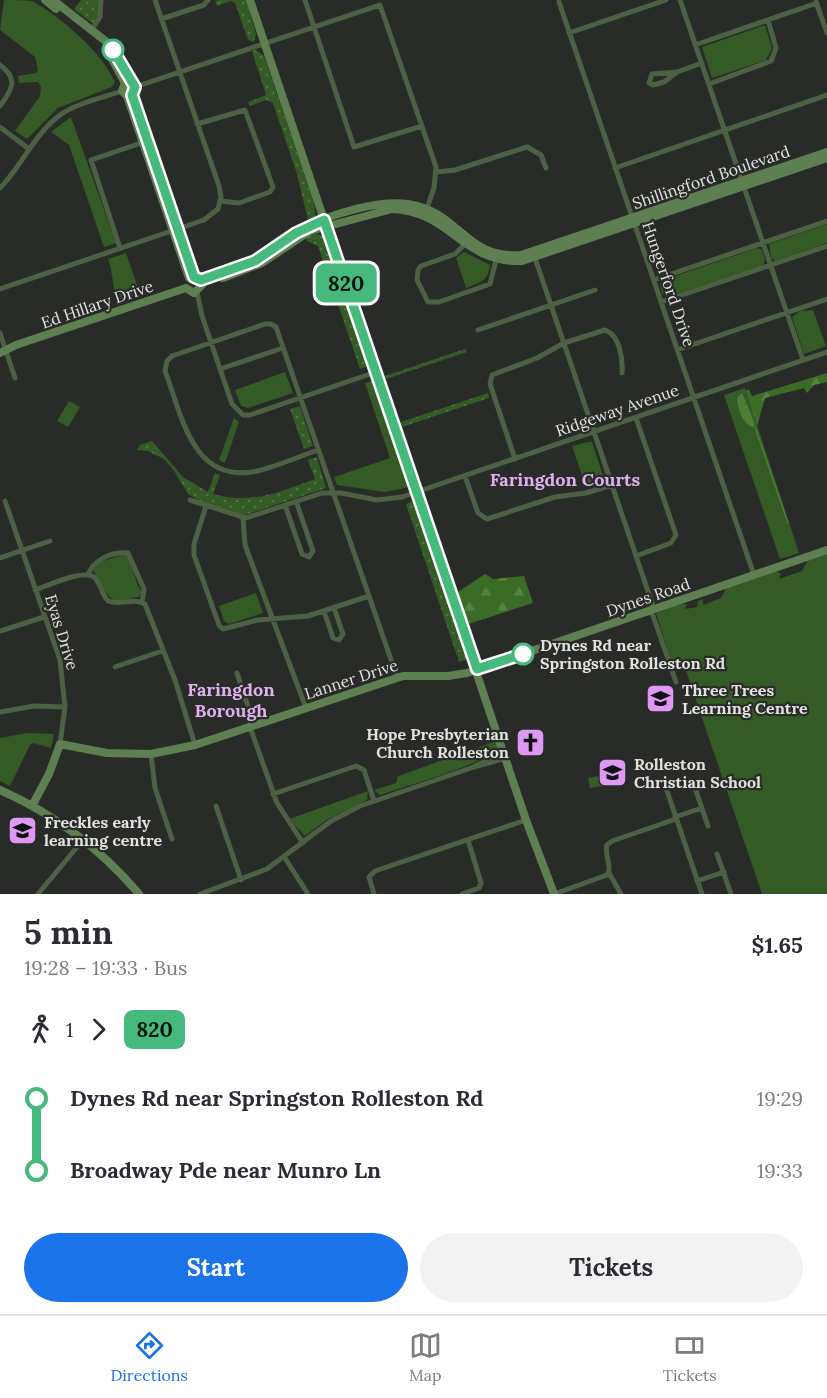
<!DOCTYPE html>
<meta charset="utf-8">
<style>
body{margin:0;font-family:Lora,serif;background:#f2f2f3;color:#2b2b33;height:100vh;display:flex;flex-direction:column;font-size:22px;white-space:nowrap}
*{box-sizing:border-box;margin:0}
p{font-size:20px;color:#7c7c81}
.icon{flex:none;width:33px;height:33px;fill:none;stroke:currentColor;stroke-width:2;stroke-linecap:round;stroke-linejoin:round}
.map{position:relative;height:894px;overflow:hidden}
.sheet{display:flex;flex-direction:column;background:#fff;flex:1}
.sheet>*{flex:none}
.badge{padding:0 12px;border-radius:9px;font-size:21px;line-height:39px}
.map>.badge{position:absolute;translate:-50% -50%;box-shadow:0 0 0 3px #fff}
.legs{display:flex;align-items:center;gap:9px;height:66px;padding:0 24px;font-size:20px}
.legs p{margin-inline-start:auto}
.overview{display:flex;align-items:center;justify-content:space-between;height:102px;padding:0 24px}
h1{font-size:33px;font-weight:700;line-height:45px}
.primary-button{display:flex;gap:12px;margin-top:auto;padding:12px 24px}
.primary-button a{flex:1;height:69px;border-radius:36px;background:#1a73e8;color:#fff;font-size:24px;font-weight:700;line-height:69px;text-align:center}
.primary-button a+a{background:#f2f2f3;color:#2b2b33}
ul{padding:0 24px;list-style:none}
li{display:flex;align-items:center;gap:21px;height:72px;font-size:22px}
li i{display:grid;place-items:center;width:9px;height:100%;margin:0 8px;background:currentColor}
li i::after{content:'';width:15px;height:15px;margin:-8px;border:4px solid;border-radius:50%;background:#fff}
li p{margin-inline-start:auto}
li:first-child i{background:linear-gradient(#0000 50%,currentColor 0)}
li:last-child i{background:linear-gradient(currentColor 50%,#0000 0)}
.dock{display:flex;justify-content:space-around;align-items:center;height:84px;border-top:2px solid #e1e1e2;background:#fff;font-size:16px;color:#7c7c81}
.dock a{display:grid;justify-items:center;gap:3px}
.dock .selected{color:#1a73e8}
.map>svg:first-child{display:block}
.grass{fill:url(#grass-dots)}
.forest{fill:url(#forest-firs)}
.green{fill:#345a25}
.water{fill:url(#water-ripples)}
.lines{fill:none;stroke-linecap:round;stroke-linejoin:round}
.stream{stroke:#4d7e38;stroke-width:1.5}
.street{stroke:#4c6044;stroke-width:5}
.secondary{stroke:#5d7f51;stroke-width:8}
.line-1-casing{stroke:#fff;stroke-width:14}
.line-1{stroke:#46ba7c;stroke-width:9}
.stop-1-dot{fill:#fff;stroke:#46ba7c;stroke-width:3}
.labels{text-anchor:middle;stroke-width:4.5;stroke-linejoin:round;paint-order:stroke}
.street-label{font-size:16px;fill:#e2e3e1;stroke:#292b28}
.stop-label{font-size:16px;font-weight:bold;fill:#e2e3e1;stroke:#292b28;text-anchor:start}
.poi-label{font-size:16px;font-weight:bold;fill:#e2e3e1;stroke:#292b28;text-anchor:start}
.neighbourhood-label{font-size:18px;font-weight:bold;fill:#e0b1f0;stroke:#292b28}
</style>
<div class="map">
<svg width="827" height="894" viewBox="0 0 827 894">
<defs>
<pattern id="grass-dots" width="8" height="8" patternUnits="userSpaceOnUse" patternTransform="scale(1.5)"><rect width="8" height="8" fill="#345a25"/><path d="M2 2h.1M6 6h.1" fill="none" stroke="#517244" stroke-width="1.8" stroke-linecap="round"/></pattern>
<pattern id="forest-firs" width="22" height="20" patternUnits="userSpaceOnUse" patternTransform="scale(1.5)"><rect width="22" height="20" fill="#3b6c25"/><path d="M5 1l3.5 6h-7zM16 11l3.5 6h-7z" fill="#578144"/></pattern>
<pattern id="water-ripples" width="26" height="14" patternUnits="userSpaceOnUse" patternTransform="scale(1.5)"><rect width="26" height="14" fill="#4d7e38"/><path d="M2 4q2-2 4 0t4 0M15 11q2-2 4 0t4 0" fill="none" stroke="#49643d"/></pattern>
</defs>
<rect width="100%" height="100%" fill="#292b28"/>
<path class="grass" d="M81,0H99L100,13L93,24L74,9Z
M219,0H246L256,34L254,42L248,40L235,3L231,1L217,6L215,1Z
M256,50L264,56L313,200L316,217L309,224L297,174L273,103L266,100L250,106L248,102L266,95L252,51Z
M315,233L324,237L369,366L360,369L318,246L307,241L305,237Z
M465,349L467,352L386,379L385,376Z
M488,393L489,398L402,427L401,422Z
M300,406L313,446L304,449L290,409Z
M152,441L183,477L208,492L215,473L220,475L213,494C250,505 280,492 315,479L308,460L317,457L326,488L245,515L200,501L188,494L173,469L164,459L148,451L137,450L140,445Z
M414,501L468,659L459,662L406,504Z"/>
<path class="forest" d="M827,373V382L814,385L807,393L804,388L765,398L755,434L733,398L749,389L752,396Z
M485,574L493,579L524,576L533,603L468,624L458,592Z"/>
<path class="green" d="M4,0C12,0 25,0 32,1C60,16 102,52 115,82L112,87L58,108L27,139L15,131L40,96L41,86L38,82L19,83L18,76L36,73L38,70L35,57L0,30Z
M765,25L772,48L766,60L712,78L702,47Z
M71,117L116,243L104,247L69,145L51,132Z
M827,224V243L775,261L771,258L769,244Z
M757,248L762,250L765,260L763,265L668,297L662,293L660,284L664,280Z
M464,252L490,265C488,282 480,282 466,288L456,258Z
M126,253L140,294L118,302C113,288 113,275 108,259Z
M813,310L826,346L804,354L792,317L800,311Z
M285,372L293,393L248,408L241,406L235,390Z
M373,381L409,487L385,492L337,485L334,477L390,458L365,383Z
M745,388L799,553L780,559L724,395Z
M69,401L80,407L68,427L57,421Z
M234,418L239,422L225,463L219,460Z
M588,442H592L604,479L586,487L572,446Z
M125,554L129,556L137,584L142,592L139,597C132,597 127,600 120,601C106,602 99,579 93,570L100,562Z
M827,554V894H762L685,668L674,671L656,613L681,603L687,605L685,609L697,607L698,601L703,599V605L721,598L726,588L776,571L781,574L779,579L802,571L808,560Z
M256,593L263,613L229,624L224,621L219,606Z
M27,733L54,734L51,748L33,743L30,745L10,786L0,781V738Z
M496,741L498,748C491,762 400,788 380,795L374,790L396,783L398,776Z
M609,774L610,785L590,788L588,778Z
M368,791L367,800L328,819L305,836L289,819Z"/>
<path class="water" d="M742,393L755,424L753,428C742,423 738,409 737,398Z"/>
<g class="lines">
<path class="stream" d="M755,427L788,523"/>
<path class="street" d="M305,0L354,147L422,126
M680,0L803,360
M559,2L754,575
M816,2L827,33
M161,19L204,5L208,0
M91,31L100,17L101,0
M569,33L666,0
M695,45L817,3
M0,65C19,79 12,90 0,106
M677,72L664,82L653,85L649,83L652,74L677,72L702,63
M709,84L771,61L776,48L768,20
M135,87L380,5L436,167L434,188L426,211
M197,124L245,110L273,187L270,192L239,203L220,201
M0,127L29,149
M615,168L827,95
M436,172L455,170L527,147L541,155L546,168
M0,188C22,166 34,134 60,115C77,103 102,98 122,91
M464,245L455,254L421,266L418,270L417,280L428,302H439L490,284L496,260
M120,248L91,160L144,142
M535,258L654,609
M654,280L827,221
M0,289L204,220L218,209L221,197L219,186L155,0
M197,292L202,316L232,404L243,415H250L376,372
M661,302L827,246
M478,330L595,290
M0,333L15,378
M677,350L827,299
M220,369L283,348
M636,418L676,535L671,543L636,556
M318,450C298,457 278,466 257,471C192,485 182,415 165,371L167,361L172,356L265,324H271L276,327L397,677
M515,459L490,384L492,375L537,358L564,343L605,330C620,335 623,360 622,373
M465,476L478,513L487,519L555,497L586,493L612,485
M190,500L246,518L322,493H341L377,500L402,497L827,352
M5,501L60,660L65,707L60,744
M285,505L302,554L309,557L313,551L296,501
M206,506L194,544V555L219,625L223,629L258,620L308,616L369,596
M243,518L245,545L306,708
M0,558L50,541
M88,575C93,560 112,551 128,553L144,589L142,602
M35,590C47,586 83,569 94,577C101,583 101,594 108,601C121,606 133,597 145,604L175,680L195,745
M651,610L676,682
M324,611L333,638L339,640L343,634L334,608
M0,631L44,617
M115,667L162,651
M237,673L254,725
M0,712L34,706L65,707
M250,727L277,803L303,843
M151,754L155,788L172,839
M475,766L504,753
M666,788L702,894
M696,791L708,826
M273,794L356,766L364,770L374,801
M216,806L241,880
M675,817L702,808
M717,854L731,894
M285,858L308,894
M609,873L621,894
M697,881L724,872
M38,894L83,840
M200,894L267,869L331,821L360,806L474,767L506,758
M374,894L369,877L375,871L526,820
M462,894L479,888L481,883L468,840
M554,894L607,875C613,866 604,856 607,845L612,841L676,819"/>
<path class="secondary" d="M45,0L56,9
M53,0L108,43L135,87L132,95
M250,0L526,820L554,894
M107,50L125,83
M125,83L122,91L127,96L189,278
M132,95L194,277
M223,278L262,263L310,231L392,209C451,211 461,263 522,261L827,158
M201,280C219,274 239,269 257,260C270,253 281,242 294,234C325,215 386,195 421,207C462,220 469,259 521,255L827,152
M186,288L194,293L202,285
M0,353L16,345L186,288
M0,790C54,814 101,849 139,894
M32,806L49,774L60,744L107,753L151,754L195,745L403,676H448L467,673L827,550"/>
</g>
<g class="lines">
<defs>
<path id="line-1" d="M113,50L135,87L132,95L194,277L201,280L255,261L296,233L324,220L477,669L523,654"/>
</defs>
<use href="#line-1" class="line-1-casing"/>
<use href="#line-1" class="line-1"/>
</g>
<defs>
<symbol id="school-square" viewBox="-11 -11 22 22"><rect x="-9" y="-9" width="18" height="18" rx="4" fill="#dd99f3" stroke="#292b28"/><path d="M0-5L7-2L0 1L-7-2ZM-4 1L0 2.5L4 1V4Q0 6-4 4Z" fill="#111"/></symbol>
<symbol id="church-square" viewBox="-11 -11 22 22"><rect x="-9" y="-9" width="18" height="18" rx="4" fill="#dd99f3" stroke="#292b28"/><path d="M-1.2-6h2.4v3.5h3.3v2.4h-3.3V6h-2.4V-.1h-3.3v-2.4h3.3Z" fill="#111"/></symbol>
</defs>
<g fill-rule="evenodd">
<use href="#school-square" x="644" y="682" width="33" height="33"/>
<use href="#church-square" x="514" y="726" width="33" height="33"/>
<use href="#school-square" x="596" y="756" width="33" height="33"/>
<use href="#school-square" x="6" y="814" width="33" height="33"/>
</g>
<g class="stop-1-dot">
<circle cx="113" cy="50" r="10"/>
<circle cx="523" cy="654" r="10"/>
</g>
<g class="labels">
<g class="street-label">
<text transform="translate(711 177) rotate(-19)" y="6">Shillingford Boulevard</text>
<text transform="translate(669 284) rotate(71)" y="6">Hungerford Drive</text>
<text transform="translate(97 304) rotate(-19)" y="6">Ed Hillary Drive</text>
<text transform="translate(617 410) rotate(-19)" y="6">Ridgeway Avenue</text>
<text transform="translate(648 597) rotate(-19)" y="6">Dynes Road</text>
<text transform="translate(62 632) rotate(73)" y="6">Eyas Drive</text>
<text transform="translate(351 679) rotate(-18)" y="6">Lanner Drive</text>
</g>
<g class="stop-label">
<text x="540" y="651">Dynes Rd near<tspan x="540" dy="18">Springston Rolleston Rd</tspan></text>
</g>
<g class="poi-label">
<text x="682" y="696">Three Trees<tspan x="682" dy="18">Learning Centre</tspan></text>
<text x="509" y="740" text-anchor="end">Hope Presbyterian<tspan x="509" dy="18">Church Rolleston</tspan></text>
<text x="634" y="770">Rolleston<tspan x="634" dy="18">Christian School</tspan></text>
<text x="44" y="828">Freckles early<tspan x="44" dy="18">learning centre</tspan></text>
</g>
<g class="neighbourhood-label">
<text x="565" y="486">Faringdon Courts</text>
<text x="231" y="696">Faringdon<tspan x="231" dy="21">Borough</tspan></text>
</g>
</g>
</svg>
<b class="badge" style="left:346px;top:283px;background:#46ba7c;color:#111">820</b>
</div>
<section class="sheet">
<div class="overview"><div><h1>5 min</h1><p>19:28 – 19:33 · Bus</p></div><b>$1.65</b></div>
<div class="legs"><svg class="icon" aria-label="walk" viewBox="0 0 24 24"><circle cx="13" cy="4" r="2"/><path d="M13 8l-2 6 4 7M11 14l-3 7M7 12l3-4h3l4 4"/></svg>1<svg class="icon" aria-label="forward" viewBox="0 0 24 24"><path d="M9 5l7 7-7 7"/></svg><b class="badge" style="background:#46ba7c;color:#111">820</b></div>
<ul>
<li><i style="color:#46ba7c"></i><b>Dynes Rd near Springston Rolleston Rd</b><p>19:29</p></li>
<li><i style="color:#46ba7c"></i><b>Broadway Pde near Munro Ln</b><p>19:33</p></li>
</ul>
<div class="primary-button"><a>Start</a><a>Tickets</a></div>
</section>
<nav class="dock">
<a class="selected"><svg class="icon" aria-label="directions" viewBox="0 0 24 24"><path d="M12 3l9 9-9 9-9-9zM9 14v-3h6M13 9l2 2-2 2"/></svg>Directions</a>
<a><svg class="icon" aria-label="map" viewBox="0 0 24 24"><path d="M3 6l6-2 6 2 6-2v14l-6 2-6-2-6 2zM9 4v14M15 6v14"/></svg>Map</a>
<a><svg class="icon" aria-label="tickets" viewBox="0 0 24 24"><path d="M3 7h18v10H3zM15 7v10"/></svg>Tickets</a>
</nav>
